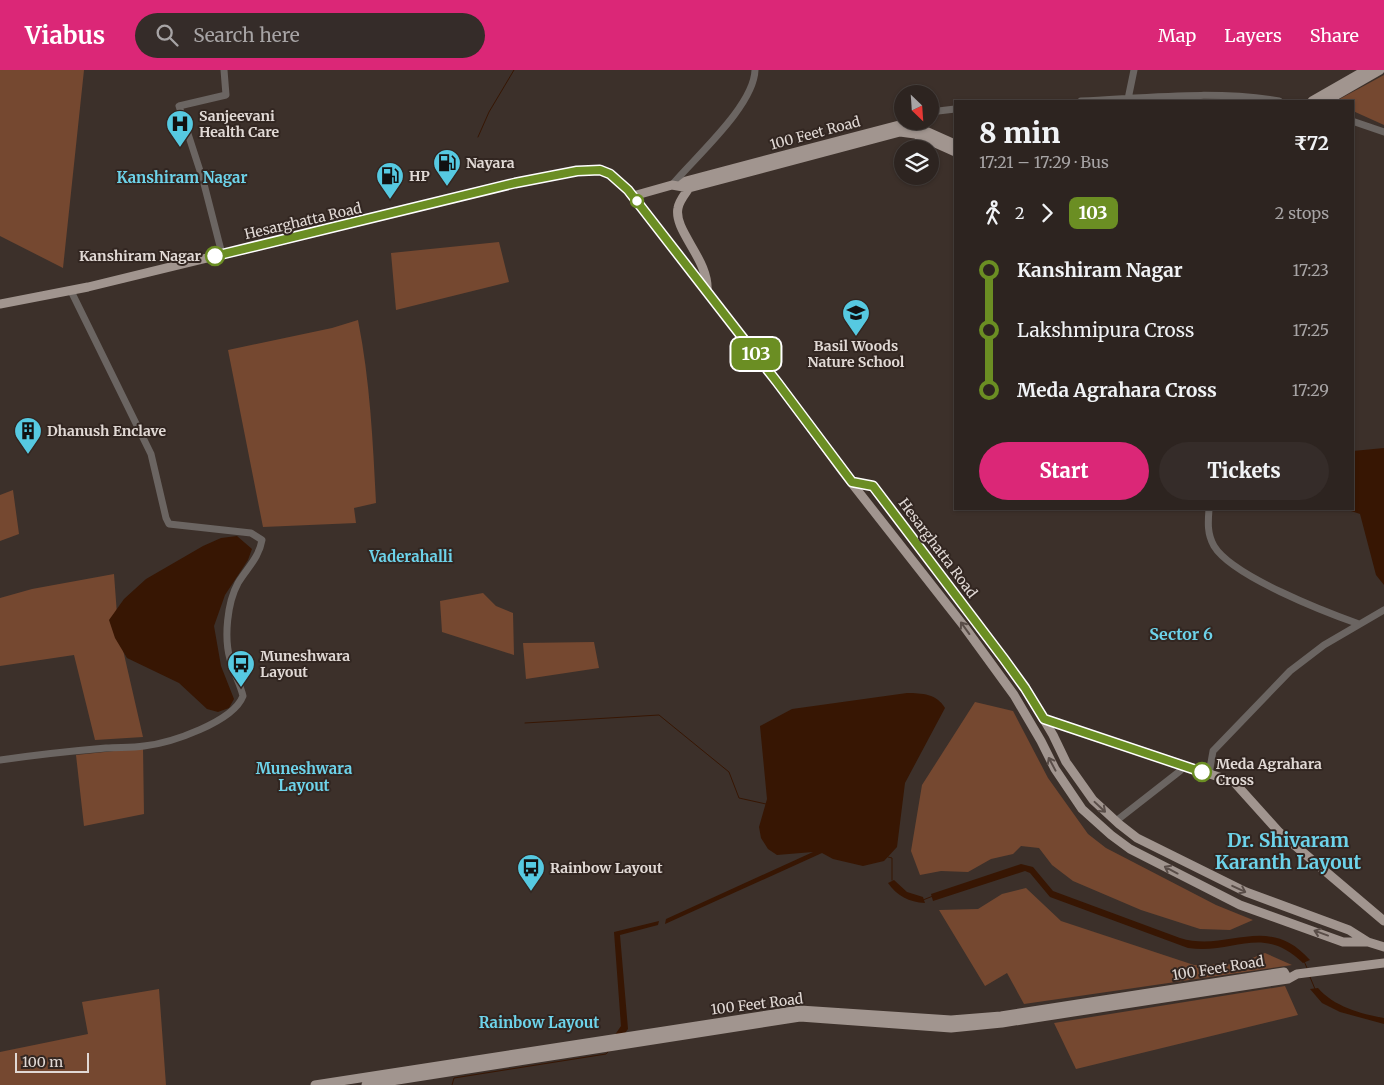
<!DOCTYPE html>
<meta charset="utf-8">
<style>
body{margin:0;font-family:Merriweather,serif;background:#352c29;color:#f1f3f6;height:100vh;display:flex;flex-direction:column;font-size:19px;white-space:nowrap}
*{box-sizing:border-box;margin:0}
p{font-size:16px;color:#a7a4a5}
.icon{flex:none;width:28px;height:28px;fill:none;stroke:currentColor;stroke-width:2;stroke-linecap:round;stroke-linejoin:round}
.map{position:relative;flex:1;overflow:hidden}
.sheet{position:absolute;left:954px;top:30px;width:400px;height:410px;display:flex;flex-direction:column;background:#2d2420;border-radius:0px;box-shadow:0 1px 4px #0004,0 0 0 1px #48413e}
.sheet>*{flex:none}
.badge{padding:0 10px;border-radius:8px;font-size:18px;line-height:32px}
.needle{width:32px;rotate:155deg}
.buttons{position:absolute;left:894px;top:15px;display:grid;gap:10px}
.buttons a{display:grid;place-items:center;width:45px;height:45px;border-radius:50%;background:#2d2420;box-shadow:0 1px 4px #0004,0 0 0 1px #48413e;font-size:25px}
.scale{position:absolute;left:15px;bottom:12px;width:74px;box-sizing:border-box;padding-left:5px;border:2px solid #e1d9d5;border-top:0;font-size:14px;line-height:18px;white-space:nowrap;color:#e1d9d5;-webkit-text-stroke:4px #322621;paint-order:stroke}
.map>.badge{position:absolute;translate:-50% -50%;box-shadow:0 0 0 2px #fff}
.legs{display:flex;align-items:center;gap:8px;height:55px;padding:0 25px;font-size:16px}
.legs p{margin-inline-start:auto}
.head{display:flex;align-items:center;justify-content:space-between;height:85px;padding:0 25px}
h1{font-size:28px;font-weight:800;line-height:38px}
.action{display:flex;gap:10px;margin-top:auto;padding:10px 25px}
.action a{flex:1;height:58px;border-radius:30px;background:#db2777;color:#fff;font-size:20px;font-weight:800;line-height:58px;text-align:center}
.action a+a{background:#352c29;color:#f1f3f6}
ul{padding:0 25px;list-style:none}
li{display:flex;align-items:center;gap:18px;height:60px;font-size:19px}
li i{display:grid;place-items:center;width:8px;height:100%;margin:0 6px;background:currentColor}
li i::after{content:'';width:12px;height:12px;margin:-6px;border:4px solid;border-radius:50%;background:#2d2420}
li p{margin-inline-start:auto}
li:first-child i{background:linear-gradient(#0000 50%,currentColor 0)}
li:last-child i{background:linear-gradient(currentColor 50%,#0000 0)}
header{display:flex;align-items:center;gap:30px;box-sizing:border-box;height:70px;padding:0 25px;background:#db2777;color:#fff}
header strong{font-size:24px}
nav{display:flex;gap:28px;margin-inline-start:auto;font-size:18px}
.search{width:350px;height:45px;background:#352c29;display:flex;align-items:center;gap:12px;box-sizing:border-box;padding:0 18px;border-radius:28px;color:#a7a4a5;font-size:19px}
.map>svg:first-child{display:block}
.green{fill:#754830}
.water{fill:#371603}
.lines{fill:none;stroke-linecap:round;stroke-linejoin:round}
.stream{stroke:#371603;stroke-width:1}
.minor{stroke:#6b6562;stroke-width:7}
.major{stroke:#a1958f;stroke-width:9}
.oneway{stroke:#594d48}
.line-1-casing{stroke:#fff;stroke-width:11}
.line-1{stroke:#6b8e23;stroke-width:8}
.stop-1-dot{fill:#fff;stroke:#6b8e23;stroke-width:2.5}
.labels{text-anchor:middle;stroke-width:4;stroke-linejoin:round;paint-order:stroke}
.poi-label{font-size:14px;font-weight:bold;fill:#e1d9d5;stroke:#322621;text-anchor:start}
.street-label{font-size:14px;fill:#e1d9d5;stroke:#322621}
.stop-label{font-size:14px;font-weight:bold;fill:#e1d9d5;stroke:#322621;text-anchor:end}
.neighbourhood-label{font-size:15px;font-weight:bold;fill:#6dd3ea;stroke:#322621}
.quarter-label{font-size:16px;font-weight:bold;fill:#6dd3ea;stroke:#322621}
.district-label{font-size:19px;font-weight:bold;fill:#6dd3ea;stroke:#322621}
</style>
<header>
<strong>Viabus</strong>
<div class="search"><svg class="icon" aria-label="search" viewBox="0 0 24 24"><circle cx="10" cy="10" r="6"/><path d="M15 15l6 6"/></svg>Search here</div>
<nav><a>Map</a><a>Layers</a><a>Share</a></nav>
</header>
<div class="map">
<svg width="1384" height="1015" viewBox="0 0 1384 1015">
<rect width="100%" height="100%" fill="#3c302a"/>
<path class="green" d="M0,0H84L63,198L0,166Z
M1384,5V55L1353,41L1352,31H1336Z
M499,172L509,212L396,240L391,183Z
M358,250C370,310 373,373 376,433L354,438L356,453L263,457L228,280L332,258Z
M13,420L19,464L0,471V425Z
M114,504L118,558L143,667L95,670L74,585L0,596V528L32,519Z
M483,523L496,536L513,543L514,585L442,562L440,531Z
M594,572L599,598L526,609L523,573Z
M975,632L1013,641L1048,708L1088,764L1106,778L1216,835L1253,850L1230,860L1200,859L1141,840L1073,811L1052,795L1039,778L1021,776L1013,784L991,789L968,802L941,801L920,805L911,781L922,715Z
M143,678L144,744L84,756L76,685Z
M1026,818L1061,851L1194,895L1237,894L1265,883L1292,895L1024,934L1007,903L985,916L939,840L978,839L1002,824Z
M1285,916L1298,945L1076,999L1054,953Z
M159,919L166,1015H0V982L88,964L82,932Z"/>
<path class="water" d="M1384,378V515L1376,505L1360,444L1345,439H1352L1353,381Z
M237,466L252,479L248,490L225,525L214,556L221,596L234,629L229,638L218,642L207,639L179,613L127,588L115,568L109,550L124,529L146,509L203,476L221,468Z
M907,623C922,623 937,624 945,638L905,713L897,777L884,791L863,796L833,789L822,783L665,854L666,849L813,782L777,785L768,779L761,768L759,757L767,729L760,656L792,639Z
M1021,794L1033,797L1053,821L1180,868C1228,883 1267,842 1310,890L1303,893C1262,853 1234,885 1188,878L1050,827L1030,803L1025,801L933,831L931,824Z
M894,810L907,822L923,827L925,833C909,832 897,826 888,813Z
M659,851L658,855L620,865L628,959L612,981L603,982L621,956L614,862Z
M1318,918C1333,936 1361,944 1384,948V954L1340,942L1322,933L1310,919Z"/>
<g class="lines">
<path class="stream" d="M478,67L489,42L514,0
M525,653L659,645L729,702L739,728L766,734
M888,787L892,788V810
M923,830L933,826
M1304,891L1307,898
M1310,907L1315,919
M452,1015L454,1008L606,984L608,982"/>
<path class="minor" d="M1128,29L1134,0
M1081,31C1147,28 1214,20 1279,31
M930,42L955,39
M1352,51L1384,62
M672,115C695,87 754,36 755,0
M222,184L203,110L179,36L226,25L224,0
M1209,439C1208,452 1207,464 1214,476C1232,506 1325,542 1359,554
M0,690C35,685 71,681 106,678C119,677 132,678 144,676C171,673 233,652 243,626C240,613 233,602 230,589C224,568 227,533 238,513C247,498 259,488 262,470L251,463L169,454L166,448L151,384L71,221
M1209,704L1213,681L1290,601L1324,575L1384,540
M1116,751L1180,701"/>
<path class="major" d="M1312,31L1366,0
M1326,31L1380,0
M687,114L689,118C685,124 679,131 678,138C673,161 710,190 707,222
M681,115L686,111L899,55L917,57L955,74
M633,126L672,115L689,118L900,62L915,64L955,82
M0,234L88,217L515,113L577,101L600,100L610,104L628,120L777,312L843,402L963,555L1014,625L1041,671L1055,699L1082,739L1111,765L1130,779L1240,835L1343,872H1368
M852,412L873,416L1025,618L1053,665L1066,692L1093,730L1119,754L1137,768L1246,822L1349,860L1368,872L1384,877
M1044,649L1234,712L1279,762L1384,851
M315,1015L800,940L951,950L1001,946L1284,902L1288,909
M366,1015L800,947L951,958L1002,953L1288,909L1297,904L1384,893"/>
</g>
<defs><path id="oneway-shaft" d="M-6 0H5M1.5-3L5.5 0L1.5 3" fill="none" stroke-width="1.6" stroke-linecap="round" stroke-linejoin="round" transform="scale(1.25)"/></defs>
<g class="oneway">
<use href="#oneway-shaft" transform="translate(965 558) rotate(-126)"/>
<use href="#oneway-shaft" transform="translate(1052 694) rotate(-118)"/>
<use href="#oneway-shaft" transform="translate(1100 737) rotate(43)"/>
<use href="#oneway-shaft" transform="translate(1171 800) rotate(-152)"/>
<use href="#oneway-shaft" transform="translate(1239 819) rotate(25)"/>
<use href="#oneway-shaft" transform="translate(1321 863) rotate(-160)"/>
</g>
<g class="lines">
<defs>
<path id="line-1" d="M215,186L515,113L577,101L600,100L610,104L628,120L777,312L852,412L873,416L1004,589L1025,618L1044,649L1202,702"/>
</defs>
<use href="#line-1" class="line-1-casing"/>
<use href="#line-1" class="line-1"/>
</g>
<defs>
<symbol id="hospital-pin" viewBox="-11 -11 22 30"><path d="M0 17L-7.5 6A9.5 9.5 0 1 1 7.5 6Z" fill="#56c9e1" stroke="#322621"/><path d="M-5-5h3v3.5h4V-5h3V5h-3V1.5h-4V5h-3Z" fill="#111"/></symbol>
<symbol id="fuel-pin" viewBox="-11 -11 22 30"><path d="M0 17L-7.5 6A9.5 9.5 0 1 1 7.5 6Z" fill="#56c9e1" stroke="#322621"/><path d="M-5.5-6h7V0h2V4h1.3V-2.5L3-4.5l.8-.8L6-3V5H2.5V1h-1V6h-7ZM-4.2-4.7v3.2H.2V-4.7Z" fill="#111"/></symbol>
<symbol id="school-pin" viewBox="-11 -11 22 30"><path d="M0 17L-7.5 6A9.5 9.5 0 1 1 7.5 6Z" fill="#56c9e1" stroke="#322621"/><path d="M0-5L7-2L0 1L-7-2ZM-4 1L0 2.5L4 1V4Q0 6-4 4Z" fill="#111"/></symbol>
<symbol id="building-pin" viewBox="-11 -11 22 30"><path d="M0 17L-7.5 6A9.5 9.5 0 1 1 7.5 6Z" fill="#56c9e1" stroke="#322621"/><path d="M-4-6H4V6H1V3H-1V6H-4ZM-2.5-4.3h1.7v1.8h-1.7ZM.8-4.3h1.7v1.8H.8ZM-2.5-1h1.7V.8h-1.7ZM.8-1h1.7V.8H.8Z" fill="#111"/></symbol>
<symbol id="bus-pin" viewBox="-11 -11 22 30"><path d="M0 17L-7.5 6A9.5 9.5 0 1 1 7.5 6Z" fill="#56c9e1" stroke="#322621"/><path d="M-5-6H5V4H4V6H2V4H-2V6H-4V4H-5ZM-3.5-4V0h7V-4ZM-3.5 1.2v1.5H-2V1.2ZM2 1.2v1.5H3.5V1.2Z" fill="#111"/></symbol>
</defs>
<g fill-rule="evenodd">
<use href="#hospital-pin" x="164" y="38" width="32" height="43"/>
<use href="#fuel-pin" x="431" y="77" width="32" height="43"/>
<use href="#fuel-pin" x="374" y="90" width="32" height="43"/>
<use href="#school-pin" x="840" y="227" width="32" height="43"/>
<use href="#building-pin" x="12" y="345" width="32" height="43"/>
<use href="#bus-pin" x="225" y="578" width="32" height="43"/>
<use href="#bus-pin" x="515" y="782" width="32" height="43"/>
</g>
<g class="stop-1-dot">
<circle cx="637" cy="131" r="6"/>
<circle cx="215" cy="186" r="9"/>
<circle cx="1202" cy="702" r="9"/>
</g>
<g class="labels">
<g class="poi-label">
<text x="199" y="51">Sanjeevani<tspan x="199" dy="16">Health Care</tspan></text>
<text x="466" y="98">Nayara</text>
<text x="409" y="111">HP</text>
<text x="856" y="281" text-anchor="middle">Basil Woods<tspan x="856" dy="16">Nature School</tspan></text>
<text x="47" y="366">Dhanush Enclave</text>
<text x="260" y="591">Muneshwara<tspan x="260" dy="16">Layout</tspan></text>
<text x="550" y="803">Rainbow Layout</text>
</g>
<g class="street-label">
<text transform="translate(815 63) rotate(-15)" y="5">100 Feet Road</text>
<text transform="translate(303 151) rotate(-13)" y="5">Hesarghatta Road</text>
<text transform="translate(938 478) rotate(53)" y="5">Hesarghatta Road</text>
<text transform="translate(1218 898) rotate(-9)" y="5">100 Feet Road</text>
<text transform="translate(757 934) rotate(-7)" y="5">100 Feet Road</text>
</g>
<g class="stop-label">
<text x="201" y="191">Kanshiram Nagar</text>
<text x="1216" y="699" text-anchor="start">Meda Agrahara<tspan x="1216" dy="16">Cross</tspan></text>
</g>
<g class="neighbourhood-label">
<text x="182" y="113">Kanshiram Nagar</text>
<text x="411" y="492">Vaderahalli</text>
<text x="304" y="704">Muneshwara<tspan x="304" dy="17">Layout</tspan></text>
<text x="539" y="958">Rainbow Layout</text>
</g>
<g class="quarter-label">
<text x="1181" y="570">Sector 6</text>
</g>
<g class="district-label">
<text x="1288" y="777">Dr. Shivaram<tspan x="1288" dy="22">Karanth Layout</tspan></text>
</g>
</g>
</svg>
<div class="buttons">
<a><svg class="needle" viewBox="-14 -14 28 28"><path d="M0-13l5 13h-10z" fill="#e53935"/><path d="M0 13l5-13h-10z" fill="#a7a4a5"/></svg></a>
<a><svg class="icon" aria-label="layers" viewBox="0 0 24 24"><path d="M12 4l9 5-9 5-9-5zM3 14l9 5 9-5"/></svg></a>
</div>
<div class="scale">100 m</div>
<b class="badge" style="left:756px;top:284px;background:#6b8e23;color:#fff">103</b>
<section class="sheet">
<div class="head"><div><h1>8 min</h1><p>17:21 – 17:29 · Bus</p></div><b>₹72</b></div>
<div class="legs"><svg class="icon" aria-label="walk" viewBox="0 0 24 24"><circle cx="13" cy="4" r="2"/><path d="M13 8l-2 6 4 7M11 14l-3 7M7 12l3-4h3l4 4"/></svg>2<svg class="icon" aria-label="forward" viewBox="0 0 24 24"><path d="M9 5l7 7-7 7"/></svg><b class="badge" style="background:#6b8e23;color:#fff">103</b><p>2 stops</p></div>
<ul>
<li><i style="color:#6b8e23"></i><b>Kanshiram Nagar</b><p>17:23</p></li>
<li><i style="color:#6b8e23"></i><span>Lakshmipura Cross</span><p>17:25</p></li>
<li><i style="color:#6b8e23"></i><b>Meda Agrahara Cross</b><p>17:29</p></li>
</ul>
<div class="action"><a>Start</a><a>Tickets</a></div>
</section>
</div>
